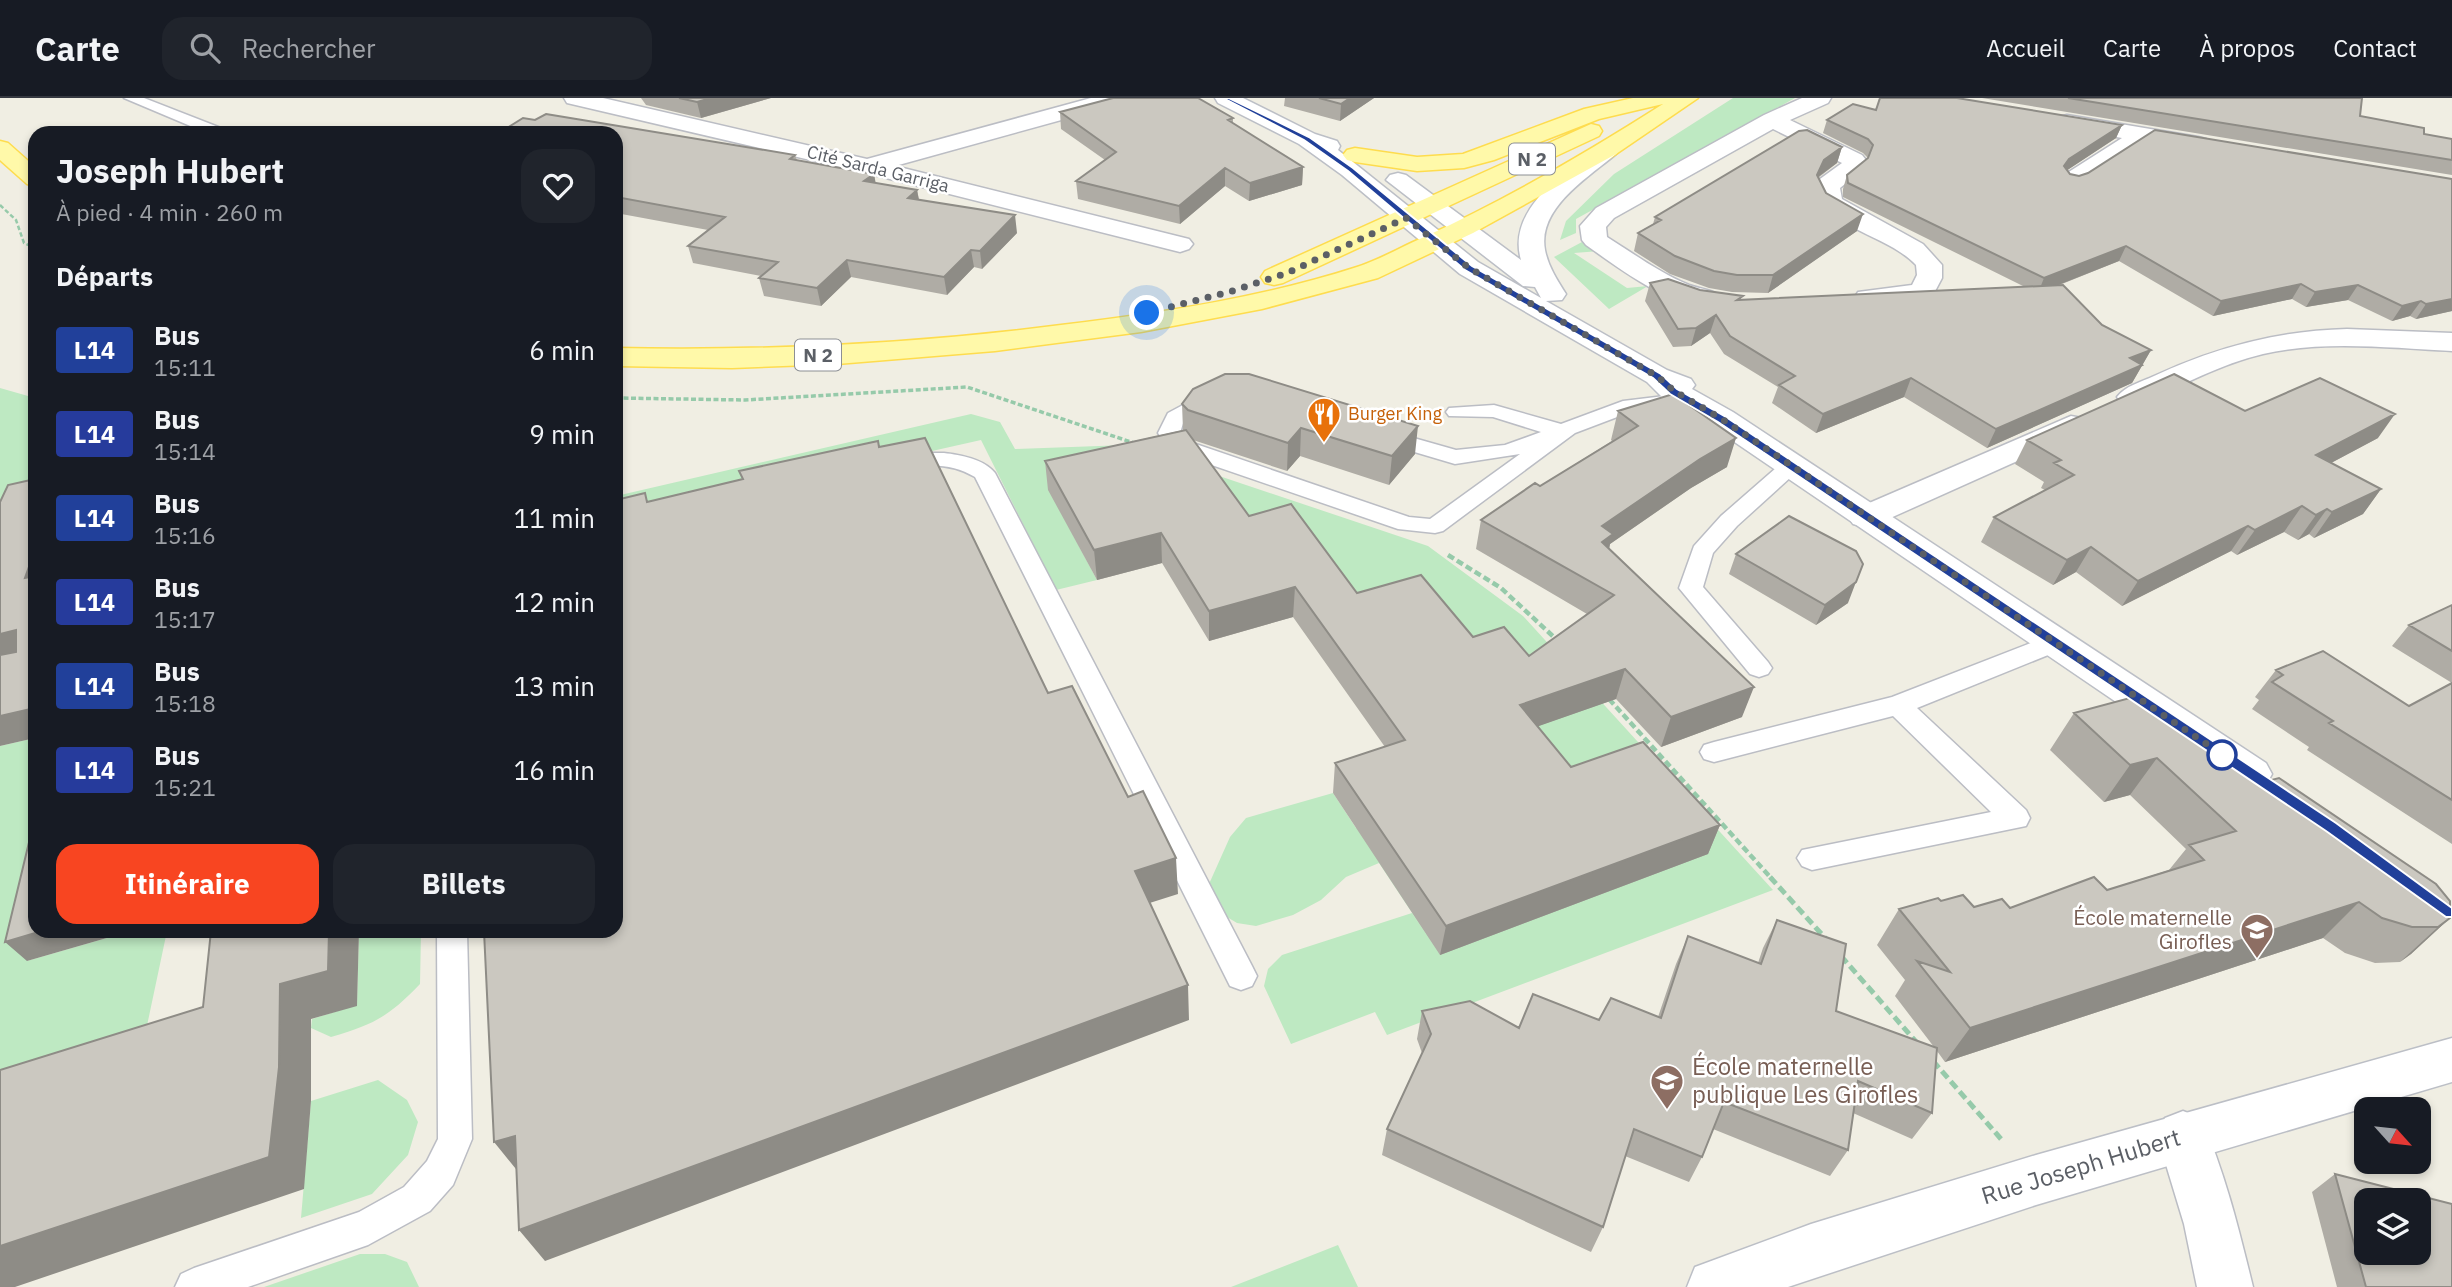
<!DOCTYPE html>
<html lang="fr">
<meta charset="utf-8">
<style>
body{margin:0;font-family:"IBM Plex Sans",sans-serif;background:#20242c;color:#f1f3f6;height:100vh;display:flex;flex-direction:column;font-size:26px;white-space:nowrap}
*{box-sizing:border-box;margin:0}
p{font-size:23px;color:#9ea1a6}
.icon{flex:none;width:38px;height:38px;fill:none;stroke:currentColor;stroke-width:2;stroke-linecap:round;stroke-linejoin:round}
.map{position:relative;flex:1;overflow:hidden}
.side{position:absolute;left:28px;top:28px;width:595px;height:812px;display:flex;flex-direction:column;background:#171b24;border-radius:21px;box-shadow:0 4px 10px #0003}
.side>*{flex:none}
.badge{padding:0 14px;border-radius:5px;font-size:24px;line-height:46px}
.needle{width:46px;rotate:117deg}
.controls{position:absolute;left:2354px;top:999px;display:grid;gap:14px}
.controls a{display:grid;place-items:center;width:77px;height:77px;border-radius:14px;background:#171b24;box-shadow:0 4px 10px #0003;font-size:35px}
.you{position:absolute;width:35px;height:35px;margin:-18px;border:5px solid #fff;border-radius:50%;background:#1a73e8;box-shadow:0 0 0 10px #1a73e833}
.map>.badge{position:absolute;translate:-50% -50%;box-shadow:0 0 0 4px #fff}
h2{padding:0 28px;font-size:26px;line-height:63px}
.round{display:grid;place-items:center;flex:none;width:74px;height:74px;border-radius:21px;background:#20242c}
.overview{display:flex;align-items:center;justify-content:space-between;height:119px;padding:0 28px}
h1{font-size:33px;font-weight:700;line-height:52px}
.action{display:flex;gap:14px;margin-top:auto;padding:14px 28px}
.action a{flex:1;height:80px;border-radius:21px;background:#f84521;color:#fff;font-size:28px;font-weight:700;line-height:80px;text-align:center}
.action a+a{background:#20242c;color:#f1f3f6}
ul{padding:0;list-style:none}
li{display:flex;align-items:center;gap:21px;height:84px;padding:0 28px}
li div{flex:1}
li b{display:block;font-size:26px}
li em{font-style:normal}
li .badge{min-width:77px;font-weight:700;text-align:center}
header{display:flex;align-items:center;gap:42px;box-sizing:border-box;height:98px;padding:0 35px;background:#171b24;border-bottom:2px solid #363941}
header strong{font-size:33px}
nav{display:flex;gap:38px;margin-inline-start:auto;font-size:24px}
.search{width:490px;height:63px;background:#20242c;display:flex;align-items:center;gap:18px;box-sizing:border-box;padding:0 24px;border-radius:21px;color:#9ea1a6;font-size:26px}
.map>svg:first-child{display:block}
.green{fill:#bee9c2}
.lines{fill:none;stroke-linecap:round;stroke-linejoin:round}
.lane-casing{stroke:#bbbdc4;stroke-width:3}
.street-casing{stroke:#bbbdc4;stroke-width:3}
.secondary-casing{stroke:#bcbfc6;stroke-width:3}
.primary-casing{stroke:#fedc4e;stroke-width:3}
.path-far3{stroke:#96caaa;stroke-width:2.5;stroke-dasharray:4.5 2.5;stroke-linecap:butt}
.path-far2{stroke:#96caaa;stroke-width:3.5;stroke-dasharray:5 2.5;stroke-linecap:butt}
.path-far1{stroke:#96caaa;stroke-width:4.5;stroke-dasharray:7 3.5;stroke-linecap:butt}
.path{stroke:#96caaa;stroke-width:5;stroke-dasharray:9 4.5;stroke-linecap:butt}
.lane{fill:#fff;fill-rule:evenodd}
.street{fill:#fff;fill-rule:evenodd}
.secondary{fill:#fff;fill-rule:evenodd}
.primary{fill:#fff9a9;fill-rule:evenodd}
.wall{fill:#afaca5}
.shaded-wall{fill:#8e8c86}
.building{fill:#cbc8c0;stroke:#8e8c86;stroke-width:2;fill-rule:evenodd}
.line{fill:#21409a;stroke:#fff;stroke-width:2}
.walk{stroke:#5b5f66;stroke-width:7;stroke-dasharray:0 12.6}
.stop-dot{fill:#fff;stroke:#21409a;stroke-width:3.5}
.labels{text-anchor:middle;stroke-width:5;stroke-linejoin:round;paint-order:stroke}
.far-street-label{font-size:18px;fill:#5b5f66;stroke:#fff}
.far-food-label{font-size:18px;fill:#c56008;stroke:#fff;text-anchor:start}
.shield{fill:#fff;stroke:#8c8f94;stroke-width:2}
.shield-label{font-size:19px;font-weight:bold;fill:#5b5f66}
.education-label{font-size:21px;fill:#785e54;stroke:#fff;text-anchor:end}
.near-education-label{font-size:24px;fill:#785e54;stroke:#fff;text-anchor:start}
.near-street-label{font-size:24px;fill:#5b5f66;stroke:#fff}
</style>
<header>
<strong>Carte</strong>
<div class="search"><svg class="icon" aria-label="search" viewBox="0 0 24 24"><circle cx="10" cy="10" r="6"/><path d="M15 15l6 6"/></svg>Rechercher</div>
<nav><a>Accueil</a><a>Carte</a><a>À propos</a><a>Contact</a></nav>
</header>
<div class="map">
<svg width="2452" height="1189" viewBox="0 0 2452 1189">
<rect width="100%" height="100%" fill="#f0eee3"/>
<path class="green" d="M1733,0H1795L1576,121V135L1560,142L1566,123L1614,76Z
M1582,144L1600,153L1574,155L1627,190L1648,188L1609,211L1554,159Z
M0,290L35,300V332L29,336L35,338V409L0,416Z
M971,316L1000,324L1015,351L1127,347L1428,448L1523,518L1773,792L1387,937L1375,914L1291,946L1264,888L1268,871L1282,857L1412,815L1440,857L1379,765L1346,779L1321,802L1293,817L1256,828L1237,825L1222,816L1209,786L1230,739L1246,720L1333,695L1356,730L1536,667L1295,519L1049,392L1097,482L1056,492L981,342L616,424V398Z
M35,640V827L27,863L131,833H167L137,975L0,1019V648Z
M359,833H421L420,886C388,919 375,926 331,939L311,930L312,921L357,907Z
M378,982L407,1002L418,1024L408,1057L372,1096L301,1120L311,1003Z
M1338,1147L1358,1189H1231Z
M360,1156H385L407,1164L419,1189H264Z"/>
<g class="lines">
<defs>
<path id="lane" d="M124,0H144L226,32L229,35H207Z
M1211,292L1218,294L1221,298L1184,322L1180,335L1187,343L1409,419L1430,421L1520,356L1455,366L1374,342L1371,337L1374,332L1382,331L1456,352L1505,347L1541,334L1493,319L1449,318L1446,314L1449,310L1494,307L1561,326L1623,303L1681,296L1688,298L1691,302L1688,306L1681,308L1633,313L1575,335L1443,433L1435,435L1398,431L1171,353L1158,335L1168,315Z
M944,355C961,357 984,361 995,375L1252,868L1257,878L1252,888L1241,892L1230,888L975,379C958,369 941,366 921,368C911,369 903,372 893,370L890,365L893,360L923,355Z
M1791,362L1799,364L1802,369L1737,428L1713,455L1703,489L1768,564L1772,570L1768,576L1759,579L1750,576L1679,490L1694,448L1721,418L1783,364Z
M2054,536L2063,539L2067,545L2063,551L1917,610L2026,712L2030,720L2026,728L1812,772L1802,768L1797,760L1802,752L1991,714L1893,618L1714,664L1704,661L1700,654L1704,647L1714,644L1892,599Z
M437,833H467L472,1041L453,1087L430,1113L368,1147L248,1189H175L181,1176L194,1170L359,1114L404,1089L427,1063L438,1041Z"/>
<path id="street" d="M564,0H603L867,61L1091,0H1126L1123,5L895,68L1189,141L1193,146L1189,151L1180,154L866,75L567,5Z
M1802,0H1831L1828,5L1790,22L1862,57L1866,62L1862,72L1840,90L1842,101L1923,146L1942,167V180L1932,199C1910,207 1881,211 1858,206L1854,200L1858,194L1912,187L1917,177L1916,167C1888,137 1829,131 1814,93L1820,81L1842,65L1773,31L1614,120L1606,129L1607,139C1634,156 1660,175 1689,187C1700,191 1717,192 1724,202L1720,208C1680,218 1618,169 1586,147L1582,142L1580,128L1596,110L1764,17Z
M2067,17L2198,39L2206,41L2209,46L2206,51L2198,53L2146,44L2080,87L2072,89L2064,87L2060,82L2064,77L2122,40L2059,29L2056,24L2059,19Z
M2347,231L2452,235V253C2390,250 2324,242 2263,256C2221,266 2182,287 2143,305L2132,308L2121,305L2117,299C2125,288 2141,284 2154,278C2217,249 2277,233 2347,231Z
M2071,318L2082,320L2086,327L2082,334L1877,426L1865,429L1853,426L1848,419L1853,412Z
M2183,1013L2201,1020C2225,1074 2239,1132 2253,1189H2197L2184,1126L2157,1037L2165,1020Z"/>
<path id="secondary" d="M1215,0H1243L1315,36L1337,43L1340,48L1338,52L1478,164L1541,200L1535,189L1523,188L1386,82L1390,77L1398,75L1406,77L1521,162C1506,111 1566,74 1600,46H1616L1620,51L1616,56C1589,79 1537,110 1545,152C1548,168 1557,182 1566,196L1562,202L1546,203L1667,272L1691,281L1695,287L1692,291L1733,314L2266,665L2272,676L2266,687L2252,691L2238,687L1711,328L1662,299L1647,284L1460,176L1342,77L1299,46L1218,5Z
M2452,940V984L2036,1107L1788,1189H1687L1695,1169L1811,1126L2036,1057Z"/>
<path id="primary" d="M1633,0H1698L1616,56L1473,135L1378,180L1262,211L1141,234L995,253L837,266L732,270L616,268V250C765,253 913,246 1061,227C1160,215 1261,200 1357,169C1379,162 1401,149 1422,140C1506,102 1586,55 1663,6L1599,21L1494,62L1464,70L1417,73L1355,64L1347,62L1343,57L1347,52L1355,50L1417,59L1463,56L1584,11Z
M1591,26L1599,28L1602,33L1599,38L1283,185L1274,187L1265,185L1261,179L1265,173Z
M0,43L8,45L35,69V88L27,86L0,62Z"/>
</defs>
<use href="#lane" class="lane-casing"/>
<use href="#street" class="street-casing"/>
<use href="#secondary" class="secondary-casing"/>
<use href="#primary" class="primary-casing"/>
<path class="path-far3" d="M0,107L16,122L24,145L35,150"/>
<path class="path-far2" d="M616,300L745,302L967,289L1134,345"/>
<path class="path-far1" d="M1448,457L1501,490L1557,542
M1609,601L1772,781"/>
<path class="path" d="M1770,779L1826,841
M1841,858L1918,946
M1933,963L2001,1041"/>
<use href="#lane" class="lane"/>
<use href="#street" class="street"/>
<use href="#secondary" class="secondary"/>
<use href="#primary" class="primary"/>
</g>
<path class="wall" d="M641,0H771L701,20L646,7Z
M1285,0H1374L1340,23L1284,8Z
M1982,0H2360V18L2424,36L2452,41V77Z
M1876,12L2122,27L2116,40L2067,72L2070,76L2452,213L2416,221L2410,218L2392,223L2348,202L2306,209L2292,201L2213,218L2119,163L2057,188L2102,227L2151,252L2132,285L1987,350L1904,299L1816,335L1772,305L1778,289L1724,256L1710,235L1691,248L1673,249L1645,203L1650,185L1700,192L1741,202L2025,189L1843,99V91L1847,77L1868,60L1863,55L1823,35L1827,22Z
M1060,14L1233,20V25L1303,69L1302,87L1249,103L1225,88L1180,126L1078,101L1076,83L1105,62L1061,31Z
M616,35L795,57L797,62L874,76L875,85L917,92L919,101L1017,135L982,171L974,169L947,197L851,179L821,208L764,198L759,180L761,178L693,165L688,148L708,132L616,115Z
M1842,49L1837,65L1818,80L1826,95L1857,133L1768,195L1732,194L1709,190L1670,176L1634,153L1638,135L1653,126L1655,119Z
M1193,291L1415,356L1389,387L1300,358L1287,373L1193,342L1249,418L1357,495L1473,539L1529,558L1587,516L1476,451L1481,422L1540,388L1612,343L1611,342L1618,313L1727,369L1691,390L1610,446L1609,451L1742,619L1661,649L1616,601L1538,628L1571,669L1720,727L1708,756L1440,857L1333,695L1335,665L1385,649L1293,519L1209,543L1162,465L1097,482L1048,392L1045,363L1183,332L1182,306Z
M2245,313L2378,340L2331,365L2381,391L2363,416L2314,440L2309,436L2298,442L2284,434L2237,457L2231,453L2122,508L2076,474L2053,487L1981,444L1994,419L2045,392L2041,390L2044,384L2015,366L2027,342Z
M1736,456L1848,505L1816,527L1729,476Z
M2452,507V746L2307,652L2309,649L2252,611L2259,602L2255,599L2276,572L2409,608L2452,585L2392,548L2409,527Z
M2074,615L2183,634L2264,684L2450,820L2411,856L2400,864L2375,865L2345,855L2323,840L1945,964L1937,953L1932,1015L1912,1041L1853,1015L1848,1052L1830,1078L1713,1031L1702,1059L1689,1084L1625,1058L1603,1129L1591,1154L1382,1057L1387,1031L1422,955L1417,941L1422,913L1519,930L1599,922L1658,919L1676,866L1688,838L1758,865L1763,850L1777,822L1836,913L1934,949L1895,898L1905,882L1877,847L1899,811L1941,803L1974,809L2010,810L2107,792L2169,772L2186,751L2130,697L2104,704L2050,652Z
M2335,1076L2452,1189H2337L2312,1094Z"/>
<path class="shaded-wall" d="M711,0H771L701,20L697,4Z
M1350,0H1374L1340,23L1341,6Z
M2122,27L2116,40L2063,75L2064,68L2069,61Z
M1842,49L1837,65L1818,79L1812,94L1817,77L1824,62Z
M1303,69L1302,87L1249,103L1250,85Z
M1225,70V88L1180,126L1179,108Z
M874,76L877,92L864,83Z
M917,92L920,109L908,100Z
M1863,116L1857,133L1768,195L1773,177Z
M1015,117L1017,135L982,171L980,153Z
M2126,148L2119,163L2038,195L2044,180Z
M971,152L974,169L947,197L944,179Z
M847,162L851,179L821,208L817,190Z
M2301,186L2292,201L2213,218L2221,203Z
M2358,187L2348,202L2306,209L2315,194Z
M2452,201V213L2416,221L2426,206Z
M2421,203L2410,218L2392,223L2402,208Z
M1716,217L1710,235L1691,248L1696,230Z
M2151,252L2132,285L1987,350L1996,331L2130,260Z
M1911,280L1904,299L1816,335L1823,316Z
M2395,316L2378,340L2299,382L2316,357Z
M1418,328L1415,356L1389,387L1392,358Z
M1301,330L1300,358L1287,373L1288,345Z
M1736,340L1727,369L1691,390L1610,446L1606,465L1594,458L1602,428L1700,361Z
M2381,391L2363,416L2314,440L2332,414Z
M2302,408L2284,434L2237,457L2255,432Z
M2327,411L2309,436L2298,442L2316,417Z
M2248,428L2231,453L2122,508L2138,483Z
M1161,435L1162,465L1097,482L1094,452Z
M2091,449L2076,474L2053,487L2067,462Z
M35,452V492L25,480Z
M1856,484L1848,505L1816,527L1825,507Z
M1295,489L1293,519L1209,543V513Z
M16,532L35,555L0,565V536Z
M1625,571L1616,601L1513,637L1520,607Z
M1754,589L1742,619L1661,649L1671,619Z
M35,610V640L0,648V618Z
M2157,660L2130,697L2104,704L2130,667Z
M1720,727L1708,756L1440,857L1446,828Z
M1176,760L1178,796L1137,809L1135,773Z
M2359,804L2323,840L1945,964L1970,930Z
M2450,820L2411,856L2400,864L2438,829Z
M42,833H131L27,863L5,844Z
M329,833H359L357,908L311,921V1003L304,1091L15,1189H0V1148L280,886Z
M1188,887L1189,922L545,1163L519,1132Z
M515,1038L520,1076L494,1044Z"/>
<path class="building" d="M679,0H711L697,4Z
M1113,0H1198L1233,20L1228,22L1303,69L1250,85L1225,70L1179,108L1076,83L1116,54L1060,14Z
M1319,0H1350L1341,6Z
M1880,0H1957L2122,27L2069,61L2064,68L2070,76L2079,78L2088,75L2155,32L2452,81V201L2426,206L2421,203L2402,208L2358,187L2315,194L2301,186L2221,203L2126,148L2044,180L1848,85L1847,77L1868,60L1873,47L1868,41L1827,22L1853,6L1876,12Z
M2068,0H2362L2360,18L2424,30V36L2452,41V62Z
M546,16L795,57L790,61L874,76L864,83L917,92L908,100L1015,117L980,153L971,152L944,179L847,162L817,190L759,180L778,164L688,148L725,119L616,99V35H499L523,20L535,22Z
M1807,32L1842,49L1824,62L1817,77L1826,95L1863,116L1773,177H1737L1714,173L1675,158L1638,135L1661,122L1655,119L1799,33Z
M1668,181L1700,192L1743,198L1737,202L2063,187L2102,227L2151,252L2130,260L2142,267L1996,331L1911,280L1823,316L1779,287L1795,278L1730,238L1716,217L1696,230L1678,231L1650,185Z
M1225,276H1249L1418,328L1392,358L1301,330L1288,345L1188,312L1182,306L1193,291Z
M2174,276L2245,313L2320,280L2395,316L2316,357L2381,391L2332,414L2327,411L2316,417L2302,408L2255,432L2248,428L2138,483L2091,449L2067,462L1994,419L2074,377L2054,365L2061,362L2027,342Z
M1673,296L1736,340L1700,361L1602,428L1613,436L1602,444L1754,589L1671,619L1625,571L1520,607L1571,669L1643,644L1720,727L1446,828L1335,665L1405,642L1295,489L1209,513L1161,435L1094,452L1045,363L1186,332L1249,418L1291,406L1357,495L1421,477L1473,539L1504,529L1529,558L1614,497L1481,422L1535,385L1540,388L1638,328L1618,313Z
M925,340L1048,595L1072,588L1128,699L1143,693L1176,760L1135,773L1188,887L519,1132L515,1038L494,1044L484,833H616V402L645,395L647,404L743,381L739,373L878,343L879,349Z
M35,381V452L25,480L35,478V610L0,618V557L16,554V532L0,536V404L8,387Z
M1789,418L1856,453L1863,466L1856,484L1825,507L1736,456Z
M2452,507V553L2409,527Z
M2323,553L2409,608L2452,585V702L2329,625L2333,623L2272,584L2283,577L2276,572Z
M2141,597L2183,634L2190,633L2207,648L2220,645L2264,684L2279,680L2436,786L2450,803V820L2438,829H2412L2382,820L2359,804L1970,930L1917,863L1950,874L1899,811L1938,800L1941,803L1963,797L1974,809L2002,801L2010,810L2094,779L2107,792L2204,762L2189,747L2236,733L2157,660L2130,667L2074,615Z
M35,739V833H42L5,844L30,740Z
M1777,822L1846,846L1836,913L1937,950L1932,1015L1858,983L1848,1052L1724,1004L1702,1059L1634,1031L1603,1129L1387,1031L1431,936L1422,913L1470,903L1519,930L1533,896L1599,922L1611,900L1661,920L1688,838L1761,866Z
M211,833H329L328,873L280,886L279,969L269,1059L0,1148V972L203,909Z
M2335,1076L2452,1106V1189H2366ZM2366,1102H2418V1155H2366Z"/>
<path class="line" d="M1223,0H1229L1309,39L1353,70L1472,168L1661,276L1677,291L1726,319L2336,725L2452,810V819H2446L2326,733L1718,324L1670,296L1653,280L1465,172L1348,73L1304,42Z"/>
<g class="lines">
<path class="walk" d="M1147,215L1229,194L1287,175L1406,120L1469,170L1657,278L1674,293L1722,321L2232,663L2222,657"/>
</g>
<defs>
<symbol id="restaurant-pin" viewBox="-11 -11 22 30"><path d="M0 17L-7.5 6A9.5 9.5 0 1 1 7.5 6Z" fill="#e8710a" stroke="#fff"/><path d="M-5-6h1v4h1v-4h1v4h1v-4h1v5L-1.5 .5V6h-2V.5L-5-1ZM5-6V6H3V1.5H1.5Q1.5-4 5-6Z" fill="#fff"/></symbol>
<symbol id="school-pin" viewBox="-11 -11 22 30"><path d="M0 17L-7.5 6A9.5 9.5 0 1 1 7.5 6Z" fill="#8d6e63" stroke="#fff"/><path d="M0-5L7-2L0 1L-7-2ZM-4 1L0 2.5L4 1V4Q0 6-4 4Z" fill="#fff"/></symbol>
</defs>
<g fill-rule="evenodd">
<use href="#restaurant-pin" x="1305" y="297" width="38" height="52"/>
<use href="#school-pin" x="2238" y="813" width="38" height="52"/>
<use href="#school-pin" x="1648" y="964" width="38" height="52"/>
</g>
<circle class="stop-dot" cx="2222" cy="657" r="14"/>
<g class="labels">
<g class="far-street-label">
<text transform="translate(878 71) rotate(14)" y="6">Cité Sarda Garriga</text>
</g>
<g class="far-food-label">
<text x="1348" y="322">Burger King</text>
</g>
<g class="shield">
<rect x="1509" y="45.5" width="46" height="31" rx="5"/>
<rect x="795" y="241.5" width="46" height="31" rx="5"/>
</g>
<g class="shield-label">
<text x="1532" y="68">N 2</text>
<text x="818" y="264">N 2</text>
</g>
<g class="education-label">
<text x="2232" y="827">École maternelle<tspan x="2232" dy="24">Girofles</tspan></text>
</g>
<g class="near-education-label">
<text x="1692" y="977">École maternelle<tspan x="1692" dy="28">publique Les Girofles</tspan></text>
</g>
<g class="near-street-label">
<text transform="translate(2081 1069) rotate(-17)" y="8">Rue Joseph Hubert</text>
</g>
</g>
</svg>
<div class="controls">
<a><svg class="needle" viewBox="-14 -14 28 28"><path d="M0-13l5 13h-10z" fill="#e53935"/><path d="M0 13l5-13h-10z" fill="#9ea1a6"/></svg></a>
<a><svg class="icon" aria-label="layers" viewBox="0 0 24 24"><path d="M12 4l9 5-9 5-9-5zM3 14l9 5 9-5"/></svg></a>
</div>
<div class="you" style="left:1147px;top:215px"></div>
<section class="side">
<div class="overview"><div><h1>Joseph Hubert</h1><p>À pied · 4 min · 260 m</p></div><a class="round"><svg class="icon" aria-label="heart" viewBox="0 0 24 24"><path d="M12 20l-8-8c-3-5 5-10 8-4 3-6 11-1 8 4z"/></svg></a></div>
<h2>Départs</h2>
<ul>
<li><span class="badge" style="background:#21409a;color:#fff">L14</span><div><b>Bus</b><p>15:11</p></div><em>6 min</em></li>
<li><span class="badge" style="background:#263b9c;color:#fff">L14</span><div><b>Bus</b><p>15:14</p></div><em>9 min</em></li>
<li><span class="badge" style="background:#21409a;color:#fff">L14</span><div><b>Bus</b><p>15:16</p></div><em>11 min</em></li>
<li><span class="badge" style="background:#263b9c;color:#fff">L14</span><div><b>Bus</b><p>15:17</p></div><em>12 min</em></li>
<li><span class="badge" style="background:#21409a;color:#fff">L14</span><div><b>Bus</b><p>15:18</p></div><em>13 min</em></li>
<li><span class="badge" style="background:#263b9c;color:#fff">L14</span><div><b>Bus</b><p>15:21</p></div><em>16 min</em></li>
</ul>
<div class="action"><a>Itinéraire</a><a>Billets</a></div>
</section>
</div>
